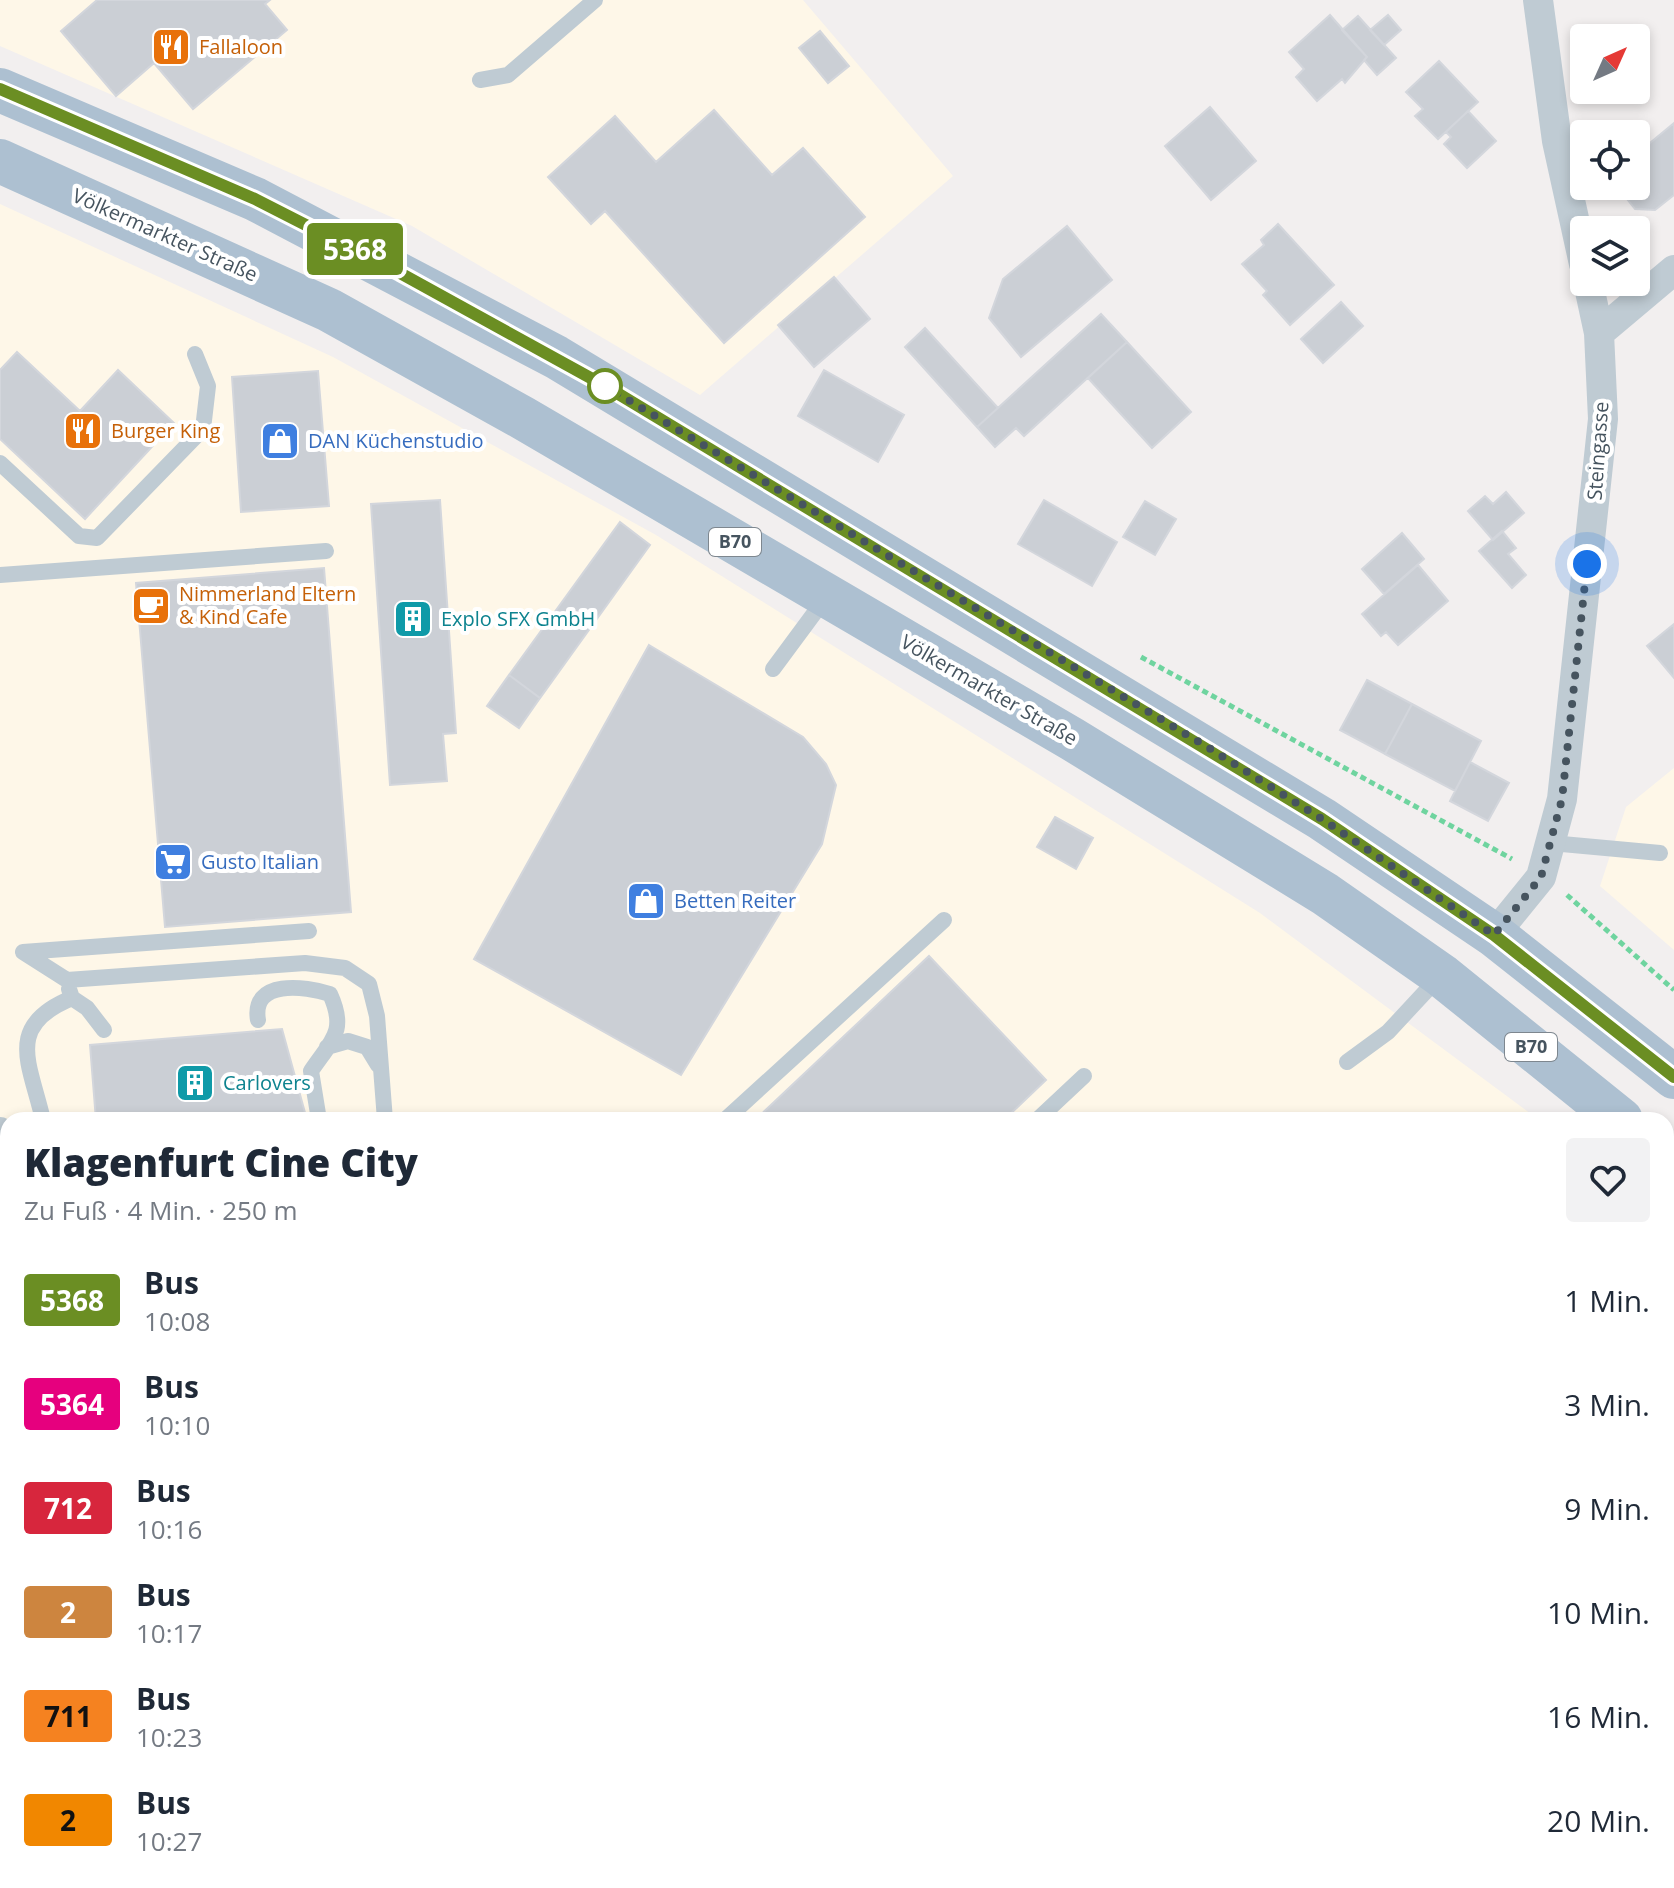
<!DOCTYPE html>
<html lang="de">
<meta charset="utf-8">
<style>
body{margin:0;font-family:"Open Sans",sans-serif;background:#f2f2f3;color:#1f2937;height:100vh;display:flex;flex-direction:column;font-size:30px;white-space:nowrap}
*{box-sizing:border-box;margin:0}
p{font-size:26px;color:#747a83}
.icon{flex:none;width:44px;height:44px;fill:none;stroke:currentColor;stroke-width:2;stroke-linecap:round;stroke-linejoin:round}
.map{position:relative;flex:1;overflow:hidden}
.sheet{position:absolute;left:0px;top:1112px;width:1674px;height:776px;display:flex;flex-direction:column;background:#fff;border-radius:24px 24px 0 0;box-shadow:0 4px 12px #0003}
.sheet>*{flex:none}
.badge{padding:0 16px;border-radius:6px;font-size:28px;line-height:52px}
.needle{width:52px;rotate:45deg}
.buttons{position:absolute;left:1570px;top:24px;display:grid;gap:16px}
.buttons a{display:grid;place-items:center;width:80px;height:80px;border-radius:8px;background:#fff;box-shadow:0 4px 12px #0003;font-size:40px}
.you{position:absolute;width:40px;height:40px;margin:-20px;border:6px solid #fff;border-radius:50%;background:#1a73e8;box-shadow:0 0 0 12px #1a73e833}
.map>.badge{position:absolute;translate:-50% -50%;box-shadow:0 0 0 4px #fff}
.round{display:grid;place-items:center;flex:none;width:84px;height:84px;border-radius:8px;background:#f2f2f3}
.headline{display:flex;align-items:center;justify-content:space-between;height:136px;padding:0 24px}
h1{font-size:38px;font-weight:800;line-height:60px}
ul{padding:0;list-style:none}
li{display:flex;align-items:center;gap:24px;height:104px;padding:0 24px}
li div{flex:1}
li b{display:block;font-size:30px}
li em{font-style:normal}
li .badge{min-width:88px;font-weight:700;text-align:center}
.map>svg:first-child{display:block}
.commercial{fill:#fef7e8}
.building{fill:#cbcfd5;stroke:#d3d6dc;stroke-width:2}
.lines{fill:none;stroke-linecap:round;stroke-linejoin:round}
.path{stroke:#6fd49f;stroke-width:5;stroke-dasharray:6 4;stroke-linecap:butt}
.lane{stroke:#bfcbd3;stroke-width:16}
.street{stroke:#bfcbd3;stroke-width:30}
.primary{stroke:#adc0d1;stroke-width:44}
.line-casing{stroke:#fff;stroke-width:18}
.line{stroke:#6b8e23;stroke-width:12}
.walk{stroke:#46545f;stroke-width:8;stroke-dasharray:0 14.4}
.stop-dot{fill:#fff;stroke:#6b8e23;stroke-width:4}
.labels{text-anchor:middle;stroke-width:8;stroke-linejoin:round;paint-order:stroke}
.shield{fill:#fff;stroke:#7e878f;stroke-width:2}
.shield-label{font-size:18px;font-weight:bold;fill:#46545f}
.food-label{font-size:20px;fill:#c56008;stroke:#fff;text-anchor:start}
.street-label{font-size:20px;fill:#46545f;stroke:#fff}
.shop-label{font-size:20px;fill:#366cbe;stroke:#fff;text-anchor:start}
.culture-label{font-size:20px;fill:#0d838f;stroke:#fff;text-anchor:start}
</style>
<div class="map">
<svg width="1674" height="1888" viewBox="0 0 1674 1888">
<rect width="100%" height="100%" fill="#f2efef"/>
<path class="commercial" d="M0,0H803L953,176L700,395L412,226L0,46Z
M0,204L333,357L656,535L1260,913L1539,1120H8V1572L0,1574Z
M1674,768V950L1600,886L1626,807Z
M1666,1220L1674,1227V1400L1666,1406Z
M1674,1453V1888H1139V1880H1666V1459Z"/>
<path class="building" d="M97,0H270L265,4L287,30L193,109L154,63L116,96L61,31Z
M1330,15L1367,57L1345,83L1342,79L1317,101L1296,77L1304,69L1289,52Z
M1388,15L1401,30L1384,45L1370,30Z
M1358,16L1396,58L1377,75L1364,60L1367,57L1342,30Z
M820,31L849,66L828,83L799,48Z
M1439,61L1478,102L1438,139L1415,116L1423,109L1406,92Z
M1210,107L1256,161L1211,200L1165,146Z
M714,110L772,175L803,148L865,217L724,343L605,211L591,224L548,177L615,116L656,162Z
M1468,111L1496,141L1467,168L1444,144L1451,137L1446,132Z
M1674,123V195L1655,210L1635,209L1623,194V186H1636V174L1643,168L1639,158L1644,148Z
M1278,224L1334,285L1290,325L1263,295L1267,291L1242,264L1264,245L1261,240Z
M1067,226L1112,280L1021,357L989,318L1003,279Z
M834,277L870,319L814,367L778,325Z
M1341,302L1363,326L1323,363L1301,339Z
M1101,314L1127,342L1024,436L1016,428L995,447L977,427Z
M925,328L998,408L977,427L905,347Z
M1127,342L1191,412L1152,448L1088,378Z
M17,352L80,411L118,370L174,423L85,519L0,439V370Z
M824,370L904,415L878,462L798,416Z
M318,371L329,506L241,512L232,377Z
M1506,492L1524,513L1493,540L1468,511L1485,496L1493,504Z
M440,500L456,733L443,734L447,781L390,785L371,504Z
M1044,500L1117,542L1092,586L1018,544Z
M1145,501L1176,519L1155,555L1123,537Z
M620,522L650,545L540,698L509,675Z
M1502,531L1516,548L1508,554L1526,575L1512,588L1479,551Z
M1402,533L1424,559L1384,594L1362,569Z
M1418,565L1448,601L1398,645L1386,632L1381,636L1362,614Z
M324,568L351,912L165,927L136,583Z
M1674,624V678L1647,646Z
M649,645L803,737L826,764L836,785L822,844L681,1075L474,959Z
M509,675L540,698L519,728L487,706Z
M1367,680L1412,704L1385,754L1340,730Z
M1412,704L1481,741L1455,791L1385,754Z
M1470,762L1509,783L1488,821L1450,801Z
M1055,817L1093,838L1076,869L1037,847Z
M929,956L1046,1080L1004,1120H755Z
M282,1029L307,1120H96L90,1045Z
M1666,1309L1674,1320V1354L1667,1359L1672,1366L1666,1371Z
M0,1450L8,1503V1511L0,1525Z
M1666,1571L1674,1581V1859L1666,1867Z
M1350,1880H1492L1482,1888H1356Z"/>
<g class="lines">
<path class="path" d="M1141,657L1512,859
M1567,895L1674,990"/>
<path class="lane" d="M480,80L508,75L595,0
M0,463L79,536L97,538L203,429L208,386L195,354
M0,575L326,551
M773,669L827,596
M1551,843L1660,853
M23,952L67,980L305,963L345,968L369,984L377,1016L385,1120
M23,952L309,931
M69,989L72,998L87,1008L104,1030
M258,1020C251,979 305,986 330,994C347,1031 332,1040 311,1071L319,1120
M327,1047L348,1041L367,1047L378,1065
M1347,1062L1388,1032L1440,976
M43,1120C30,1063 4,1026 72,998
M725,1120L944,920
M1037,1120L1084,1076
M1666,1269L1674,1275
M1666,1377L1674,1371
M1666,1444L1674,1453
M1666,1511L1674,1504
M1650,1880L1658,1888
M1518,1888L1528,1880"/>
<path class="street" d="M1538,0L1557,141L1584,264
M1599,333L1674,270
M1494,935L1541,877L1562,799L1603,419L1599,333L1588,282
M0,1132L8,1165
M1666,1422L1674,1416
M1116,1880L1119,1888"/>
<path class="primary" d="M0,90L255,199L556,357L1322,819L1494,935L1674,1077
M0,161L329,310L523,418L1072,739L1325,894L1441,975L1621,1120
M1666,1156L1674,1163"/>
</g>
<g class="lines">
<defs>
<path id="line" d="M0,89L255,199L400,273L607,387L1322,819L1494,935L1674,1077"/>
</defs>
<use href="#line" class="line-casing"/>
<use href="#line" class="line"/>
<path class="walk" d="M605,386L1209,748L1322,819L1494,935L1541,877L1562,799L1587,564"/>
</g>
<defs>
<symbol id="restaurant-square" viewBox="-11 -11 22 22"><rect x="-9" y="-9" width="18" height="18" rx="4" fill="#e8710a" stroke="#fff"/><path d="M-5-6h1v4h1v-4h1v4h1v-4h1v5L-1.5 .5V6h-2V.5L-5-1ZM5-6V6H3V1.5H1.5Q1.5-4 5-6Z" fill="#fff"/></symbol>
<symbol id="shop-square" viewBox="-11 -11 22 22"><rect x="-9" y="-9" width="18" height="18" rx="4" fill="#3f7fe0" stroke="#fff"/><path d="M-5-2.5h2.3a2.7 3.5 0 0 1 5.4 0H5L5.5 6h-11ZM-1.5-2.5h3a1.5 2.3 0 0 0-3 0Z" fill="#fff"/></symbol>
<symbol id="cafe-square" viewBox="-11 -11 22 22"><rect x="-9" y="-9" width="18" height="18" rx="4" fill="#e8710a" stroke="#fff"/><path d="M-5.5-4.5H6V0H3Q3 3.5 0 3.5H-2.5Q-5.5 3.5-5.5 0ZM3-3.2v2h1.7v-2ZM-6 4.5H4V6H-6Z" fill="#fff"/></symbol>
<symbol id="building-square" viewBox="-11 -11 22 22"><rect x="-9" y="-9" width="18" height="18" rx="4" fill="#0f9aa8" stroke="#fff"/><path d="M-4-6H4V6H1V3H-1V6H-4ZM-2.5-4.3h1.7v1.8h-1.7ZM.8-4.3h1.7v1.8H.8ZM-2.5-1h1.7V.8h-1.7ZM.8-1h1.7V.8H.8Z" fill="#fff"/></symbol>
<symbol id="supermarket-square" viewBox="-11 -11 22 22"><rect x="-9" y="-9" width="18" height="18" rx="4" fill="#3f7fe0" stroke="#fff"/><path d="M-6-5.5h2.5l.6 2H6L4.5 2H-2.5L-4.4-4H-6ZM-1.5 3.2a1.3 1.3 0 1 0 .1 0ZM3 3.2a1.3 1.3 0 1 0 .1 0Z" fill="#fff"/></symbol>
</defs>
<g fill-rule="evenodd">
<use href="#restaurant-square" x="149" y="25" width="44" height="44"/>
<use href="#restaurant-square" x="61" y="409" width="44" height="44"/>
<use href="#shop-square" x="258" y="419" width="44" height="44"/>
<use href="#cafe-square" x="129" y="584" width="44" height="44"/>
<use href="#building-square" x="391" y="597" width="44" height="44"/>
<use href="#supermarket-square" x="151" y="840" width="44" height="44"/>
<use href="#shop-square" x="624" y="879" width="44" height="44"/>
<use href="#building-square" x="173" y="1061" width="44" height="44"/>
</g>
<circle class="stop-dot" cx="605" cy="386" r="16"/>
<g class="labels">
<g class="shield">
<rect x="709" y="528" width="52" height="28" rx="6"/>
<rect x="1505" y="1033" width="52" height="28" rx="6"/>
</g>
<g class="shield-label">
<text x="735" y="548">B70</text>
<text x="1531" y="1053">B70</text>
</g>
<g class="food-label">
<text x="199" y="54">Fallaloon</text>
<text x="111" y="438">Burger King</text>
<text x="179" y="601">Nimmerland Eltern<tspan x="179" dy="23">&amp; Kind Cafe</tspan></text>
</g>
<g class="street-label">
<text transform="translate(165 235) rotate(24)" y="7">Völkermarkter Straße</text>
<text transform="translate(1598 451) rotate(-86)" y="7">Steingasse</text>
<text transform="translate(989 690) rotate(30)" y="7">Völkermarkter Straße</text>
</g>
<g class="shop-label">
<text x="308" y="448">DAN Küchenstudio</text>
<text x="201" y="869">Gusto Italian</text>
<text x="674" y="908">Betten Reiter</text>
</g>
<g class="culture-label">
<text x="441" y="626">Explo SFX GmbH</text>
<text x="223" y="1090">Carlovers</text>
</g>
</g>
</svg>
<div class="buttons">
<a><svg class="needle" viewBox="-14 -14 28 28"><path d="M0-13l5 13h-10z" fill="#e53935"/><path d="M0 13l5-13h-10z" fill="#747a83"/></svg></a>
<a><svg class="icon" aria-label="locate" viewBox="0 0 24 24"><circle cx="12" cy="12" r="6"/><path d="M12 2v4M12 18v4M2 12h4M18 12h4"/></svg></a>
<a><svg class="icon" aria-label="layers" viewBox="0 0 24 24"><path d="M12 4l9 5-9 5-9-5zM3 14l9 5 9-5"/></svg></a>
</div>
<div class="you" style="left:1587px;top:564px"></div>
<b class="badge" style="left:355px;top:249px;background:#6b8e23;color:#fff">5368</b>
<section class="sheet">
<div class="headline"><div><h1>Klagenfurt Cine City</h1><p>Zu Fuß · 4 Min. · 250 m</p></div><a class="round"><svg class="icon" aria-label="heart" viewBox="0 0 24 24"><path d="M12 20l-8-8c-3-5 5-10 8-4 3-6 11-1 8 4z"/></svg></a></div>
<ul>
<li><span class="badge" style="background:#6b8e23;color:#fff">5368</span><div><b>Bus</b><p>10:08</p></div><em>1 Min.</em></li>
<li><span class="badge" style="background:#e6007e;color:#fff">5364</span><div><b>Bus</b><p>10:10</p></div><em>3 Min.</em></li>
<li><span class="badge" style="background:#d7263d;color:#fff">712</span><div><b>Bus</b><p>10:16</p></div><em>9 Min.</em></li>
<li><span class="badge" style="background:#cd853f;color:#fff">2</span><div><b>Bus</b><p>10:17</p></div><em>10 Min.</em></li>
<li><span class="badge" style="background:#f58220;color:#111">711</span><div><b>Bus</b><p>10:23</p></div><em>16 Min.</em></li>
<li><span class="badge" style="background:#f18700;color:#111">2</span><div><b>Bus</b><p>10:27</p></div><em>20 Min.</em></li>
</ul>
</section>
</div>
